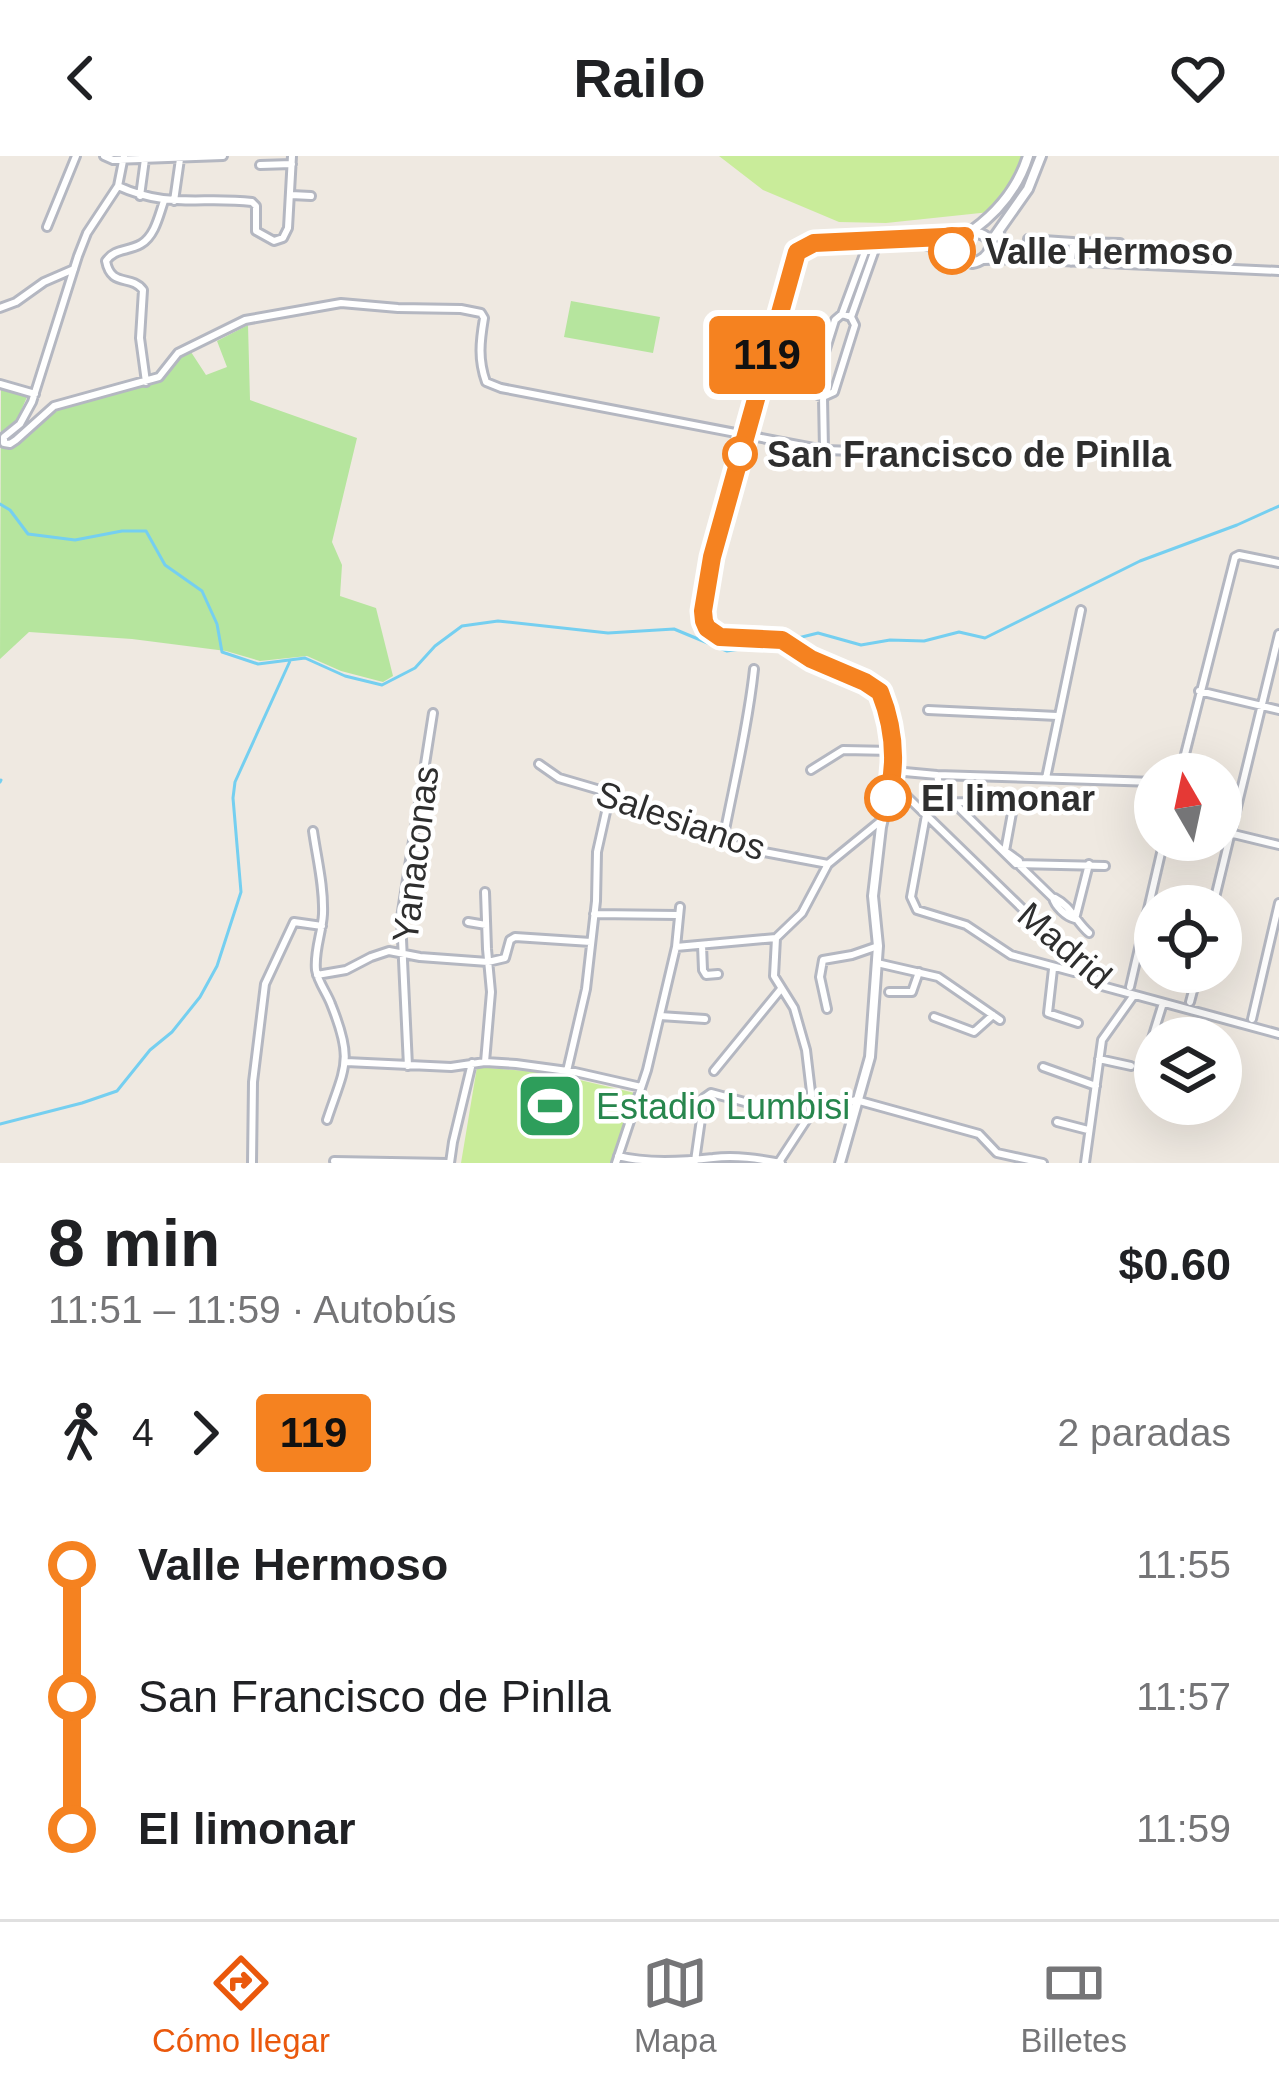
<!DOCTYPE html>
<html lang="es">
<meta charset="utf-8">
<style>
body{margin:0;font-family:Helvetica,sans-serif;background:#f2f2f2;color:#202124;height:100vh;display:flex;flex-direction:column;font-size:45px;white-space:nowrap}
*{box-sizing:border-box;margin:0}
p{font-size:39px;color:#757577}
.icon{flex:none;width:66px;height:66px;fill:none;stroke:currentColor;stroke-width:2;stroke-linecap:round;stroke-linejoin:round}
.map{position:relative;height:1007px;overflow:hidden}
.panel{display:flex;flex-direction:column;background:#fff;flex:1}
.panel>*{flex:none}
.badge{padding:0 24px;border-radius:9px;font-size:42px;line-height:78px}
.needle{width:78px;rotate:351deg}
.buttons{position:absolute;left:1134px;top:597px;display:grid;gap:24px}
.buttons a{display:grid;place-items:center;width:108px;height:108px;border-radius:50%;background:#fff;box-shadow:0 12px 48px #0002;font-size:60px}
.map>.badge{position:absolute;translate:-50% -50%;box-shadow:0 0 0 6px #fff}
.legs{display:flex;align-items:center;gap:18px;height:132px;padding:0 48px;font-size:39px}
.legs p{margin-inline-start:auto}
.headline{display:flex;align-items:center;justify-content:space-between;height:204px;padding:0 48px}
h1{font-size:66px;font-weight:800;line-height:90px}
ul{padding:0 48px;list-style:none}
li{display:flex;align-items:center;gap:42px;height:132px;font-size:45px}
li i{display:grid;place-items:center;width:18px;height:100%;margin:0 15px;background:currentColor}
li i::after{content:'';width:30px;height:30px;margin:-15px;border:9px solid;border-radius:50%;background:#fff}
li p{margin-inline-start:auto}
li:first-child i{background:linear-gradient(#0000 50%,currentColor 0)}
li:last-child i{background:linear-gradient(currentColor 50%,#0000 0)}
header{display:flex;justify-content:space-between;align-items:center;height:156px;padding:0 48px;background:#fff;font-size:54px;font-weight:800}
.tab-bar{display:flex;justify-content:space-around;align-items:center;height:168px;border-top:3px solid #e0e0e0;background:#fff;font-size:33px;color:#757577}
.tab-bar a{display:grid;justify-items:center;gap:6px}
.tab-bar .current{color:#ea580c}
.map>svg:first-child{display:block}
.green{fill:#b6e59e}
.pitch{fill:#c9ec9a}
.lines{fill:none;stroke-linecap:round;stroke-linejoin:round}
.stream{stroke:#75cff0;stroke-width:3}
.minor-casing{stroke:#b4b7c1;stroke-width:12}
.tertiary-casing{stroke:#b4b7c1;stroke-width:14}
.minor{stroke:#fff;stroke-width:6}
.tertiary{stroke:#fff;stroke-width:8}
.line-1-casing{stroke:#fff;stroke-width:27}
.line-1{stroke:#f58220;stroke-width:18}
.stop-1-dot{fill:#fff;stroke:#f58220;stroke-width:6}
.labels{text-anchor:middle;stroke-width:9;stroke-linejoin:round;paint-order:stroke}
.stop-label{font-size:36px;font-weight:bold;fill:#2e2e2e;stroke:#fff;text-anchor:start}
.street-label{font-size:36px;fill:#2e2e2e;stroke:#fff}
.leisure-label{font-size:36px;fill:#27864d;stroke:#fff;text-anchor:start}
</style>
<header><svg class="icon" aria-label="back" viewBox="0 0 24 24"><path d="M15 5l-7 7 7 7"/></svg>Railo<svg class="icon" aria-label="heart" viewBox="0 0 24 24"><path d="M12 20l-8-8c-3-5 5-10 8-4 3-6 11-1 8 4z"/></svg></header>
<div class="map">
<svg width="1279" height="1007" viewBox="0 0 1279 1007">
<rect width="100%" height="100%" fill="#efe9e1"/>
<path class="green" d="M571,145L660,161L653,197L564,181Z
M248,169L250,244L357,282L332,386L342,409L340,440L376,452L393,520L383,526L341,515L307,500L260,505L226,495L132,483L29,476L0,503L1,232L27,241L17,264L3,277L5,293L15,290L56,252L160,222L184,198L191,196L206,219L227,211L217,185Z"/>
<path class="pitch" d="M719,0H1027L1021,18L990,56L886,67L839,66L763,34Z
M477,911L550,917L635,937L613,1007H461Z"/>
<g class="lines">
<path class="stream" d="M0,348L10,354L28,378L75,384L122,375H146L165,409L202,435L217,468L222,496L258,508L305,502L345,520L382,529L415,512L435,490L462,470L498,465L608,477L674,473L727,495L777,488
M786,485L818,477L861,489L890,484L924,485L959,476L985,482L1140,405L1237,369L1279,350
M0,626L1,624
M0,968L82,947L117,935L150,894L172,876L200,841L217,810L241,736L233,642L235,626L290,505"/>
<defs>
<path id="minor" d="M104,0L113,4L223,0
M260,9L292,8
M118,30C168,53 202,40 252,46L256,50V75L274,85L283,82L288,72L292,0
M291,39L311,40
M140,40L145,3
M174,45L180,3
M47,71L76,0
M1028,83L1073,86
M990,91L1014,101
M983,104L1018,103L1279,115
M1071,106L1073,86L1120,87
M0,152L16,146L44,126L74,113
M842,158L851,161L855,169L834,236L823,241L818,239L814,231L835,164Z
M842,158L869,85
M851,161L878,85
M733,185L769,191
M146,226L140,182L143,134C131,118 111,132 106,105C115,92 127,96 141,88C155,80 159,59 164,45
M0,228L35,238
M823,241L824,294
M4,287L10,288L16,284L54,250L159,221L178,197L245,164L341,147L398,152L461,153L481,157L484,162C480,186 478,203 486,226L501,232L824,294L888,296
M4,287V281L20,268L32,246L78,100L87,77L118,30L124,0
M1199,535L1279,554
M928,554L1057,560
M539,608L559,622L600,634L743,692L828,708
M811,614L843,594L893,595
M894,615L937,619L1155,626
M1180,618L1235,401L1239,399L1279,407
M937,619L941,637L953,646L1028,647
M1046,622L1081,454
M892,626L1102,830L1279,878
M953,646L1016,708L1105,710
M926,659L911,741L917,754L966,769L1011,799L1074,816
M313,675C317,703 324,730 323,758C322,777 314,795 316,814C318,826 327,837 331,848C354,905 345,910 327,964
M1221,675L1279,689
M723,684C734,627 748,570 754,513
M1005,695L1014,646
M1008,697L1019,705L1020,710L1053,742C1055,750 1066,761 1075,763
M1055,742C1071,750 1076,766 1089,777
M1213,750L1279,478
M594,758L677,759
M1075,763L1089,708
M468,766L486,769
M702,789L703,814L706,819L718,818
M676,791L776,782
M877,807L938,821L1000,864
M1053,813L1048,857L1078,867
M317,819L346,814L371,801L389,795L420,801L488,806L505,802L510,784L515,781L591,786
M1130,831L1164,684
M889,836H912L919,816
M1190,846L1198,816
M827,853L820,821L823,804L852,799L878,790
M660,860L705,863
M934,861L974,876L993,859
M1252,863L1279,747
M1149,892L1163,847
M1099,903L1131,910
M346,906L451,911L485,906L516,908L575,916L641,931
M485,906L491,836L487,793L485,736
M408,910L401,762L433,557
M1043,911L1096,930
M567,915L586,833L596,745L597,696L610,638
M714,915L781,833
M811,957L856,944L979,978L997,997L1043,1007
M1057,966L1088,974
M618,1000C645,1007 685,1005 713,1002C736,999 759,1003 781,1007
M334,1005L447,1007
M695,1005L704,942L711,937L805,962
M779,1006L811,957V936L806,894L794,852L774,820L776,782L802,757L828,708L883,663
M252,1007L253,926L265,828L294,766L322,770
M450,1007L453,986L472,907
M616,1007L647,914L676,791L680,751
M1085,1007L1102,884L1134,839"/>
<path id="tertiary" d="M973,74C999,55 1018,32 1028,0
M999,77C1002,91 1015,97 1027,104
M922,87L959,99
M990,87L1028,33L1041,0
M840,1007L870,901L878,790L873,740L881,671L894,615L891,573L881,536L874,530L811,504L783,484L720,481L713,477L704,465L703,455L712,401L797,96C804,90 804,89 814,87C851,81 892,85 930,83C940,82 970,75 977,77C999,81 991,104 972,107L962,101L959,89L965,79"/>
</defs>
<use href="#minor" class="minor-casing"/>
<use href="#tertiary" class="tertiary-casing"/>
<use href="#minor" class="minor"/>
<use href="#tertiary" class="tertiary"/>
</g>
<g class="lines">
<defs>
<path id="line-1" d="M888,642C897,606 894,571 880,536L865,526L811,503L782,484L720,481L707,472L704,465L703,455L712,401L797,96L814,87L965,80L959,89L962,101L952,95"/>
</defs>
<use href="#line-1" class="line-1-casing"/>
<use href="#line-1" class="line-1"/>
</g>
<defs>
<symbol id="stadium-square" viewBox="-11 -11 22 22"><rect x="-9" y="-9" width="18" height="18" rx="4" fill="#2e9e5b" stroke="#fff"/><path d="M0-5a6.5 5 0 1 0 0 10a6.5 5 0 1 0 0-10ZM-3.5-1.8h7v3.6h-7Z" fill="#fff"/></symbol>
</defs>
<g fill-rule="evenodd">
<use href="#stadium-square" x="512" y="912" width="76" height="76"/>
</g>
<g class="stop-1-dot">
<circle cx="952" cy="95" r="21"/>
<circle cx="740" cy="298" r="15"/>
<circle cx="888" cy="642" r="21"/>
</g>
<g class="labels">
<g class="stop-label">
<text x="985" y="108">Valle Hermoso</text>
<text x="767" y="311">San Francisco de Pinlla</text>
<text x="921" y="655">El limonar</text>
</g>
<g class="street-label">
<text transform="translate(681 664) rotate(19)" y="13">Salesianos</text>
<text transform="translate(415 698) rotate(-83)" y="13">Yanaconas</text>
<text transform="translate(1065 789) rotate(41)" y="13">Madrid</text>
</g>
<g class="leisure-label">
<text x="596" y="963">Estadio Lumbisi</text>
</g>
</g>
</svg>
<div class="buttons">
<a><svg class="needle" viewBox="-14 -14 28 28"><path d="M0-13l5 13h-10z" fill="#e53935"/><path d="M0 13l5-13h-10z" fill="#757577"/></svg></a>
<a><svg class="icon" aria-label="locate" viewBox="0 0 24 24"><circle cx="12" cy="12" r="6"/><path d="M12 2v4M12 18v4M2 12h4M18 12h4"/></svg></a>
<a><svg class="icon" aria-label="layers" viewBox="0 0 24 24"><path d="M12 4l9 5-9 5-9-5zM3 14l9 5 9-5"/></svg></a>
</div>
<b class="badge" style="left:767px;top:199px;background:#f58220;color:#111">119</b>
</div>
<section class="panel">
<div class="headline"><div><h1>8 min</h1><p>11:51 – 11:59 · Autobús</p></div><b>$0.60</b></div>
<div class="legs"><svg class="icon" aria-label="walk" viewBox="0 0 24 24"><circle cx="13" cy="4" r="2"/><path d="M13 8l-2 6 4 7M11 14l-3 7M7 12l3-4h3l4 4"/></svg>4<svg class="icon" aria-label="forward" viewBox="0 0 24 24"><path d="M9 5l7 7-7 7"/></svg><b class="badge" style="background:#f58220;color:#111">119</b><p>2 paradas</p></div>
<ul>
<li><i style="color:#f58220"></i><b>Valle Hermoso</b><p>11:55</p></li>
<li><i style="color:#f58220"></i><span>San Francisco de Pinlla</span><p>11:57</p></li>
<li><i style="color:#f58220"></i><b>El limonar</b><p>11:59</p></li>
</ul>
</section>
<nav class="tab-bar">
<a class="current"><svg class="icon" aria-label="directions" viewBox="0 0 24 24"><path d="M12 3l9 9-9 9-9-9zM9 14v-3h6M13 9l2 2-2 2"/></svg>Cómo llegar</a>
<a><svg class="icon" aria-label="map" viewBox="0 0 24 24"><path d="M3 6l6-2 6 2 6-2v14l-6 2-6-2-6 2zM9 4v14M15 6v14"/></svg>Mapa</a>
<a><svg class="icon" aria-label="tickets" viewBox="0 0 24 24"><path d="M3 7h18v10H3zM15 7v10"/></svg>Billetes</a>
</nav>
